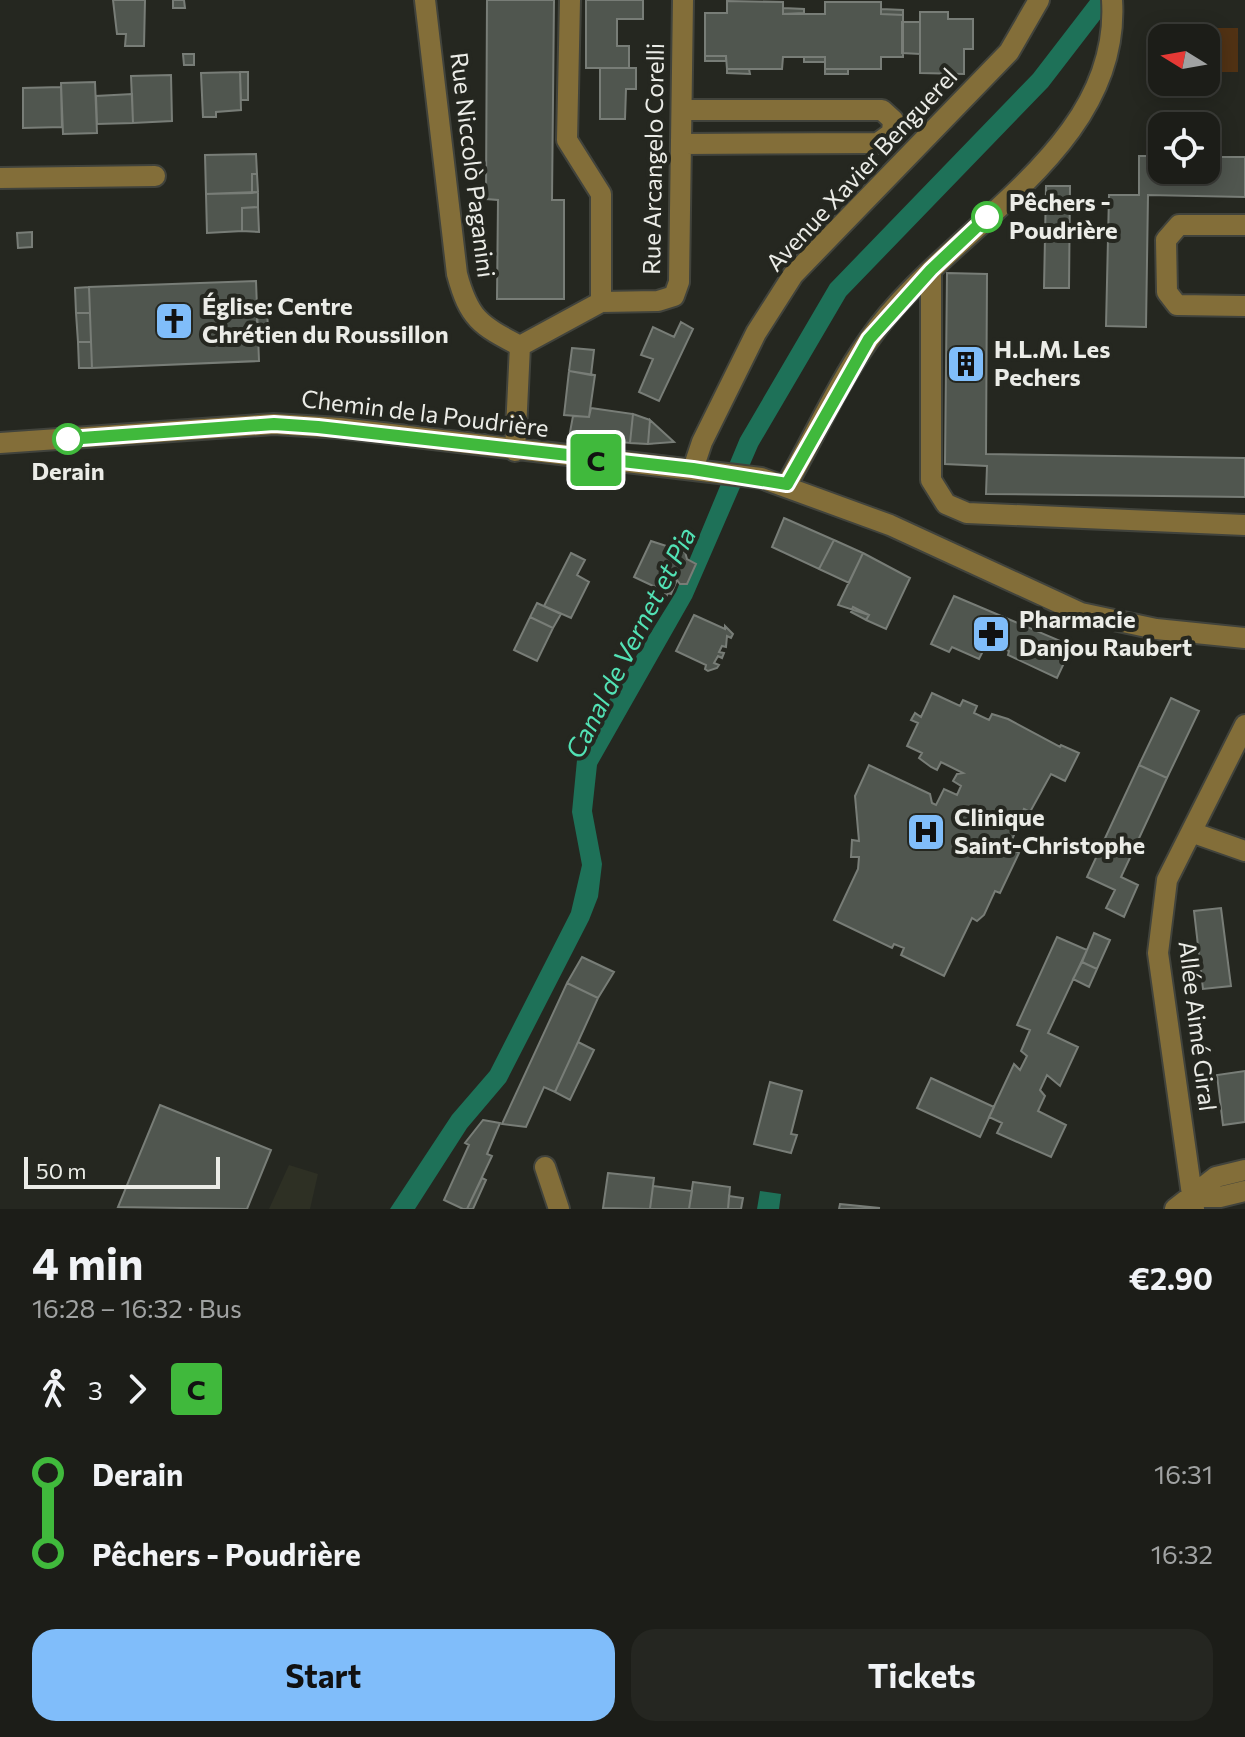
<!DOCTYPE html>
<meta charset="utf-8">
<style>
body{margin:0;font-family:Commissioner,sans-serif;background:#252621;color:#f1f3f6;height:100vh;display:flex;flex-direction:column;font-size:30px;white-space:nowrap}
*{box-sizing:border-box;margin:0}
p{font-size:26px;color:#a0a2a2}
.icon{flex:none;width:44px;height:44px;fill:none;stroke:currentColor;stroke-width:2;stroke-linecap:round;stroke-linejoin:round}
.map{position:relative;height:1209px;overflow:hidden}
.panel{display:flex;flex-direction:column;background:#1c1d18;flex:1}
.panel>*{flex:none}
.badge{padding:0 16px;border-radius:6px;font-size:28px;line-height:52px}
.needle{width:52px;rotate:281deg}
.controls{position:absolute;left:1148px;top:24px;display:grid;gap:16px}
.controls a{display:grid;place-items:center;width:72px;height:72px;border-radius:16px;background:#1c1d18;box-shadow:0 4px 20px #0003,0 0 0 2px #3a3b37;font-size:40px}
.scale{position:absolute;left:24px;bottom:20px;width:196px;box-sizing:border-box;padding-left:8px;border:4px solid #ebece7;border-top:0;font-size:22px;line-height:28px;white-space:nowrap;color:#ebece7;-webkit-text-stroke:6px #252720;paint-order:stroke}
.map>.badge{position:absolute;translate:-50% -50%;box-shadow:0 0 0 4px #fff}
.legs{display:flex;align-items:center;gap:12px;height:88px;padding:0 32px;font-size:26px}
.legs p{margin-inline-start:auto}
.overview{display:flex;align-items:center;justify-content:space-between;height:136px;padding:0 32px}
h1{font-size:44px;font-weight:700;line-height:60px}
.button{display:flex;gap:16px;margin-top:auto;padding:16px 32px}
.button a{flex:1;height:92px;border-radius:24px;background:#80bdfa;color:#111;font-size:32px;font-weight:700;line-height:92px;text-align:center}
.button a+a{background:#252621;color:#f1f3f6}
ul{padding:0 32px;list-style:none}
li{display:flex;align-items:center;gap:28px;height:80px;font-size:30px}
li i{display:grid;place-items:center;width:12px;height:100%;margin:0 10px;background:currentColor}
li i::after{content:'';width:20px;height:20px;margin:-10px;border:6px solid;border-radius:50%;background:#1c1d18}
li p{margin-inline-start:auto}
li:first-child i{background:linear-gradient(#0000 50%,currentColor 0)}
li:last-child i{background:linear-gradient(currentColor 50%,#0000 0)}
.map>svg:first-child{display:block}
.built{fill:#2e3024}
.green{fill:#513214}
.water{fill:#1e7158}
.building{fill:#50564f;stroke:#787d77;stroke-width:2}
.lines{fill:none;stroke-linecap:round;stroke-linejoin:round}
.minor-casing{stroke:#41433c;stroke-width:24}
.minor{stroke:#836e39;stroke-width:20}
.line-1-casing{stroke:#fff;stroke-width:18}
.line-1{stroke:#40b93c;stroke-width:12}
.stop-1-dot{fill:#fff;stroke:#40b93c;stroke-width:4}
.labels{text-anchor:middle;stroke-width:8;stroke-linejoin:round;paint-order:stroke}
.street-label{font-size:24px;fill:#ebece7;stroke:#252720}
.stop-label{font-size:24px;font-weight:bold;fill:#ebece7;stroke:#252720;text-anchor:start}
.poi-label{font-size:24px;font-weight:bold;fill:#ebece7;stroke:#252720;text-anchor:start}
.water-label{font-size:26px;font-style:italic;fill:#52e2b5;stroke:#252720}
</style>
<div class="map">
<svg width="1245" height="1209" viewBox="0 0 1245 1209">
<rect width="100%" height="100%" fill="#252720"/>
<path class="built" d="M289,1165L318,1174L310,1209H269Z"/>
<path class="green" d="M1158,28H1238V72H1206V38H1162V72H1159Z"/>
<path class="water" d="M1090,0H1115L1048,87L846,296L758,446L692,598L597,765L592,811L602,864L598,897L589,920L506,1082L467,1128L415,1209H390L452,1115L490,1071L571,912L582,865L572,812L577,760L593,726L676,592L740,438L830,284L1033,74Z
M760,1191L781,1194L779,1209H757Z"/>
<path class="building" d="M113,0H145L144,46H125L126,34H117Z
M173,0H184L185,8H173Z
M487,0H554L552,200H564V299H497L498,200L486,199Z
M586,0H643V19H617V46H629V68H586Z
M727,1L783,2V14H825V2H881V14L903,15V57H881V69H825V57H783L782,69H727L726,56H705V13H727Z
M783,8L804,9V13L783,14Z
M881,9L903,10V15L881,14Z
M920,12H948V19H973V49H964V74L920,73Z
M902,22H920V54L902,53Z
M183,54H194V65H184Z
M705,56H726V61H705Z
M804,57H825V62H804Z
M600,68H636V89H626L625,119H600Z
M727,69H749L750,74L727,73Z
M825,69H848V74H825Z
M240,72L241,110L216,112V117H203L201,73Z
M240,72H248V100H241Z
M171,75L172,121L133,123L131,76Z
M95,82L97,133L63,134L61,83Z
M61,87L62,127L23,128V88Z
M132,94L133,123L97,124L96,96Z
M256,154L257,174H252V193L206,194L205,155Z
M1139,156H1162V170H1206V157H1245V197L1148,195L1146,327L1106,326L1109,195H1139Z
M252,174H257L258,192L252,193Z
M1046,186H1070L1069,288H1044Z
M258,192V207L242,208V231L207,233L206,194Z
M258,207L259,232L242,231V208Z
M32,232V247L18,248L17,233Z
M947,273L987,274L986,454L1245,458V497L986,494L987,466L945,464Z
M256,281L259,361L92,368L89,287Z
M89,287L90,313H76L75,288Z
M257,309H267L268,329H257Z
M76,313H90L91,342H78Z
M681,322L693,329L659,401L639,392L653,359L641,355L653,327L674,337Z
M78,342H91L92,368H79Z
M572,348L594,350L591,375L569,371Z
M569,371L595,375L589,417L564,415Z
M591,408L633,414L630,443L621,442L622,435L570,432L573,416L589,417Z
M633,414L650,420L648,444L630,443Z
M650,420L674,442L648,444Z
M784,518L834,540L819,569L772,547Z
M834,540L863,553L849,583L819,569Z
M651,541L685,552L687,559L696,564L687,584H680L677,580L671,594L668,593L666,597L664,591L634,577Z
M571,553L585,560L577,575L589,582L571,618L544,606Z
M863,553L910,578L886,629L866,620L869,615L838,605Z
M954,596L1072,646L1057,678L1008,655L1009,651L988,641L979,659L952,647L949,652L931,644Z
M537,603L561,614L553,628L530,617Z
M853,607L869,615L866,620L851,612Z
M694,615L725,629V626L733,634L731,638L727,636L726,647L722,646L719,652L724,653L722,658L718,656L714,663L719,665L717,668L708,671L705,669L706,665L676,651Z
M530,617L553,628L537,661L514,650Z
M932,693L960,706L963,700L977,706L974,713L989,720L992,714L1008,719L1060,747L1061,745L1079,753L1065,781L1051,774L1030,812L1024,809L1009,848L1019,853L1000,893L995,891L984,915L977,921L972,918L944,976L901,955L904,948L894,944L892,948L834,920L858,869L859,857H851L852,840L859,841L855,796L869,765L930,794L932,803L936,805L944,789L957,795L961,786L953,781L957,774L963,773L941,762L937,770L931,767L919,758L922,753L907,746L918,723L911,720L915,713L921,717Z
M1171,698L1199,711L1167,778L1139,765Z
M1139,765L1167,778L1121,877L1138,885L1124,917L1106,908L1115,890L1087,877Z
M1221,908L1231,986L1203,989L1194,911Z
M1094,933L1110,940L1097,969L1082,962Z
M1057,937L1087,950L1048,1033L1078,1047L1060,1086L1047,1075L1040,1090L1045,1096L1038,1111L1066,1125L1051,1157L997,1133L1002,1123L989,1117L1014,1064L1020,1070L1027,1056L1021,1051L1030,1030L1017,1025Z
M582,957L614,972L598,998L567,983Z
M1082,962L1097,969L1089,987L1073,979Z
M567,983L598,998L578,1042L555,1092L544,1087L526,1127L502,1124Z
M578,1042L594,1050L570,1100L555,1092Z
M1245,1071V1122L1223,1125L1217,1075Z
M931,1078L994,1107L980,1137L917,1108Z
M770,1082L802,1091L791,1134L797,1135L791,1153L754,1144Z
M160,1105L271,1150L247,1209L118,1207Z
M483,1120L500,1123L487,1154L492,1156L467,1209H463L444,1200L469,1145L465,1143Z
M608,1173L654,1178L650,1209L603,1208Z
M482,1178L486,1180L473,1209H467Z
M693,1182L730,1187L728,1209H689Z
M653,1186L692,1191L689,1209H650Z
M729,1196L743,1198L741,1209H728Z
M840,1204L880,1208L839,1209Z"/>
<g class="lines">
<defs>
<path id="minor" d="M425,0L457,274C469,319 480,325 520,346
M570,0L567,140L601,194V302
M682,144L878,143L892,133L893,120L882,110H683
M0,178L155,176
M1245,225H1179L1166,240L1167,292L1177,305L1245,306
M931,270V480L946,504L967,513L1245,525
M520,346L601,302L658,301L674,296L679,282L683,0
M0,443L274,424L340,428L761,478L890,525L1081,613L1156,629L1245,638
M515,451L520,346
M693,469L702,442L756,333L793,275L1009,52L1039,0
M787,484C814,437 837,385 868,341C943,230 1122,152 1112,0
M1191,832L1245,851
M545,1167L559,1209
M1192,1197H1220L1245,1191
M1175,1209L1216,1177L1245,1170
M1194,1209L1158,953L1167,880L1245,725"/>
</defs>
<use href="#minor" class="minor-casing"/>
<use href="#minor" class="minor"/>
</g>
<g class="lines">
<defs>
<path id="line-1" d="M68,439L274,424L318,427L693,469L787,484L869,339L931,270L987,217"/>
</defs>
<use href="#line-1" class="line-1-casing"/>
<use href="#line-1" class="line-1"/>
</g>
<defs>
<symbol id="church-square" viewBox="-11 -11 22 22"><rect x="-9" y="-9" width="18" height="18" rx="4" fill="#80bdfa" stroke="#252720"/><path d="M-1.2-6h2.4v3.5h3.3v2.4h-3.3V6h-2.4V-.1h-3.3v-2.4h3.3Z" fill="#111"/></symbol>
<symbol id="building-square" viewBox="-11 -11 22 22"><rect x="-9" y="-9" width="18" height="18" rx="4" fill="#80bdfa" stroke="#252720"/><path d="M-4-6H4V6H1V3H-1V6H-4ZM-2.5-4.3h1.7v1.8h-1.7ZM.8-4.3h1.7v1.8H.8ZM-2.5-1h1.7V.8h-1.7ZM.8-1h1.7V.8H.8Z" fill="#111"/></symbol>
<symbol id="pharmacy-square" viewBox="-11 -11 22 22"><rect x="-9" y="-9" width="18" height="18" rx="4" fill="#80bdfa" stroke="#252720"/><path d="M-2-6h4v4h4v4h-4v4h-4v-4h-4v-4h4Z" fill="#111"/></symbol>
<symbol id="hospital-square" viewBox="-11 -11 22 22"><rect x="-9" y="-9" width="18" height="18" rx="4" fill="#80bdfa" stroke="#252720"/><path d="M-5-5h3v3.5h4V-5h3V5h-3V1.5h-4V5h-3Z" fill="#111"/></symbol>
</defs>
<g fill-rule="evenodd">
<use href="#church-square" x="152" y="299" width="44" height="44"/>
<use href="#building-square" x="944" y="342" width="44" height="44"/>
<use href="#pharmacy-square" x="969" y="612" width="44" height="44"/>
<use href="#hospital-square" x="904" y="810" width="44" height="44"/>
</g>
<g class="stop-1-dot">
<circle cx="987" cy="217" r="14"/>
<circle cx="68" cy="439" r="14"/>
</g>
<g class="labels">
<g class="street-label">
<text transform="translate(654 159) rotate(-89)" y="8">Rue Arcangelo Corelli</text>
<text transform="translate(472 165) rotate(83)" y="8">Rue Niccolò Paganini</text>
<text transform="translate(862 170) rotate(-47)" y="8">Avenue Xavier Benguerel</text>
<text transform="translate(425 414) rotate(7)" y="8">Chemin de la Poudrière</text>
<text transform="translate(1197 1026) rotate(83)" y="8">Allée Aimé Giral</text>
</g>
<g class="stop-label">
<text x="1009" y="211">Pêchers -<tspan x="1009" dy="28">Poudrière</tspan></text>
<text x="68" y="480" text-anchor="middle">Derain</text>
</g>
<g class="poi-label">
<text x="202" y="315">Église: Centre<tspan x="202" dy="28">Chrétien du Roussillon</tspan></text>
<text x="994" y="358">H.L.M. Les<tspan x="994" dy="28">Pechers</tspan></text>
<text x="1019" y="628">Pharmacie<tspan x="1019" dy="28">Danjou Raubert</tspan></text>
<text x="954" y="826">Clinique<tspan x="954" dy="28">Saint-Christophe</tspan></text>
</g>
<g class="water-label">
<text transform="translate(631 643) rotate(-63)" y="9">Canal de Vernet et Pia</text>
</g>
</g>
</svg>
<div class="controls">
<a><svg class="needle" viewBox="-14 -14 28 28"><path d="M0-13l5 13h-10z" fill="#e53935"/><path d="M0 13l5-13h-10z" fill="#a0a2a2"/></svg></a>
<a><svg class="icon" aria-label="locate" viewBox="0 0 24 24"><circle cx="12" cy="12" r="6"/><path d="M12 2v4M12 18v4M2 12h4M18 12h4"/></svg></a>
</div>
<div class="scale">50 m</div>
<b class="badge" style="left:596px;top:460px;background:#40b93c;color:#111">C</b>
</div>
<section class="panel">
<div class="overview"><div><h1>4 min</h1><p>16:28 – 16:32 · Bus</p></div><b>€2.90</b></div>
<div class="legs"><svg class="icon" aria-label="walk" viewBox="0 0 24 24"><circle cx="13" cy="4" r="2"/><path d="M13 8l-2 6 4 7M11 14l-3 7M7 12l3-4h3l4 4"/></svg>3<svg class="icon" aria-label="forward" viewBox="0 0 24 24"><path d="M9 5l7 7-7 7"/></svg><b class="badge" style="background:#40b93c;color:#111">C</b></div>
<ul>
<li><i style="color:#40b93c"></i><b>Derain</b><p>16:31</p></li>
<li><i style="color:#40b93c"></i><b>Pêchers - Poudrière</b><p>16:32</p></li>
</ul>
<div class="button"><a>Start</a><a>Tickets</a></div>
</section>
